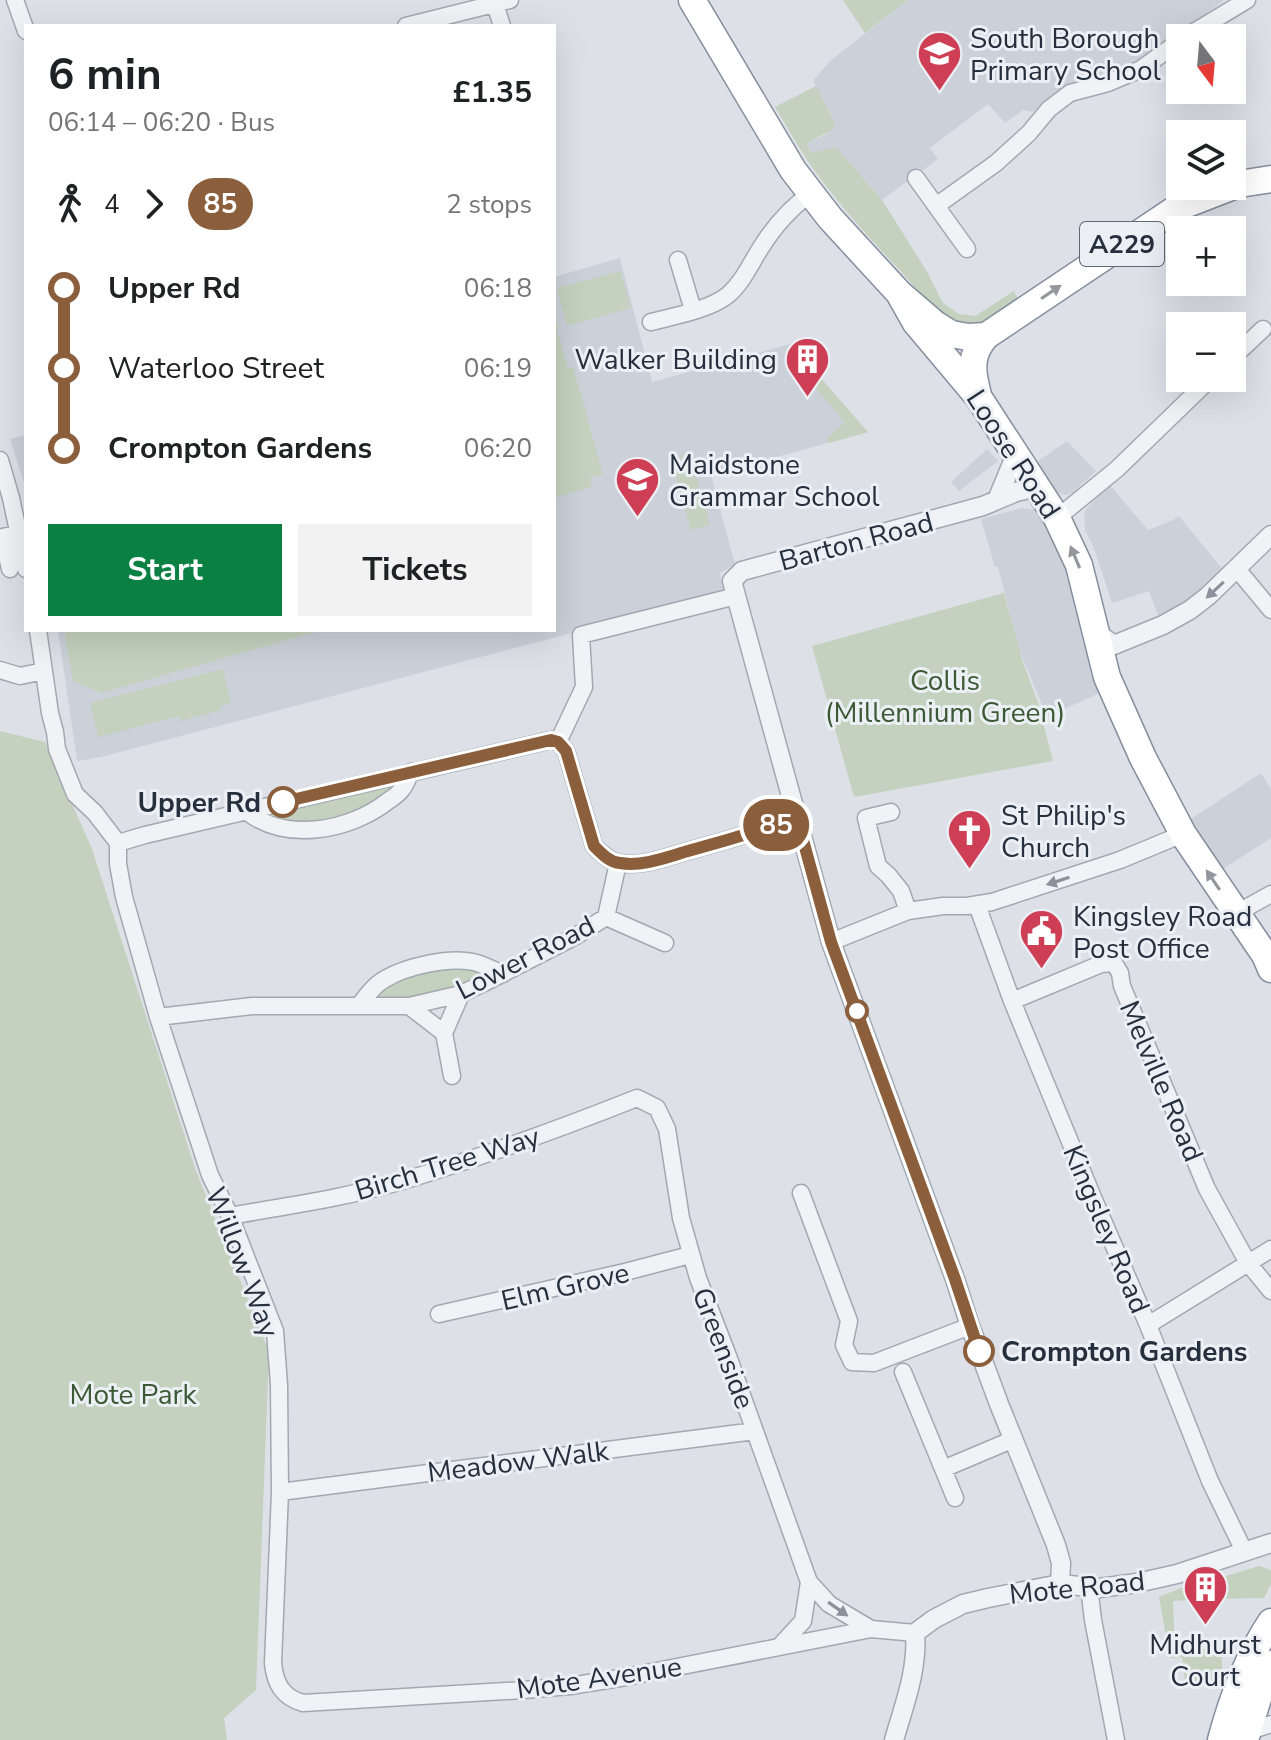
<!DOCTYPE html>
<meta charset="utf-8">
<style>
body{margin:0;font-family:"Nunito Sans",sans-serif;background:#f2f2f2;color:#202124;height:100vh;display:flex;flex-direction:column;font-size:30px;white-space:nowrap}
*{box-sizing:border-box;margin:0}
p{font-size:26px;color:#757577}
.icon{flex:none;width:44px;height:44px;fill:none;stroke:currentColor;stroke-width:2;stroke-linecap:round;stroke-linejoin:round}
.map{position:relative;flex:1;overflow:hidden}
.drawer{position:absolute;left:24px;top:24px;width:532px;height:608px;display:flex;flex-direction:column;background:#fff;border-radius:0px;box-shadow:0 8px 32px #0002}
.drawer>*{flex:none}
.badge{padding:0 16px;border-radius:26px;font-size:28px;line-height:52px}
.needle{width:52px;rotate:164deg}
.controls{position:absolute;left:1166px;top:24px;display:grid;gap:16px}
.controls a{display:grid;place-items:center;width:80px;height:80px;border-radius:0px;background:#fff;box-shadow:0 8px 32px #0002;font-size:40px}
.map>.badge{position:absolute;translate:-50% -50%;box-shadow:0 0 0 4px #fff}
.legs{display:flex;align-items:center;gap:12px;height:88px;padding:0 24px;font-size:26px}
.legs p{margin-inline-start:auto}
.head{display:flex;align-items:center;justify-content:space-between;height:136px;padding:0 24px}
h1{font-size:44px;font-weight:700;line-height:60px}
.button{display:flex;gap:16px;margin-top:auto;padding:16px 24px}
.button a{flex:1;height:92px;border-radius:0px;background:#0b8043;color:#fff;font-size:32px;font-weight:700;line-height:92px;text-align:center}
.button a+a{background:#f2f2f2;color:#202124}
ul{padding:0 24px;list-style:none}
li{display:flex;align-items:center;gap:28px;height:80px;font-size:30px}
li i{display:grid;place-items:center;width:12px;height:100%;margin:0 10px;background:currentColor}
li i::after{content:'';width:20px;height:20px;margin:-10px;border:6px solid;border-radius:50%;background:#fff}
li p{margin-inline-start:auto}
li:first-child i{background:linear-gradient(#0000 50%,currentColor 0)}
li:last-child i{background:linear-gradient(currentColor 50%,#0000 0)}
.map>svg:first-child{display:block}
.built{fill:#cbd0d9}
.green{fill:#c3d1be}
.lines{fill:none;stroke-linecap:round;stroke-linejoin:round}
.minor-casing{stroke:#a2a8b1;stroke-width:19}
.tertiary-casing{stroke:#a2a8b1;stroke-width:21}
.trunk-casing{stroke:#848e9e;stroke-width:29}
.minor{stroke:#f0f2f5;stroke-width:16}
.tertiary{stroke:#f0f2f5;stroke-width:18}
.trunk{stroke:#fff;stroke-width:26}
.oneway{fill:#92979e}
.oneway2{fill:#8b909a}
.line-1-casing{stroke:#fff;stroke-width:18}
.line-1{stroke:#8b5e3c;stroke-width:12}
.stop-1-dot{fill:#fff;stroke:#8b5e3c;stroke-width:4}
.labels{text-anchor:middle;stroke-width:6;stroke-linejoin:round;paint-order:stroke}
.shield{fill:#ecf0f5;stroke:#616975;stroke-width:2}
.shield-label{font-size:26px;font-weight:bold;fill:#262f3e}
.poi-label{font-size:28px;fill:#262f3e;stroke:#ecf0f5;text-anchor:start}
.street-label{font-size:28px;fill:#262f3e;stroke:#ecf0f5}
.park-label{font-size:28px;fill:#3b5934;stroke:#ecf0f5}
.stop-label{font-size:28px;font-weight:bold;fill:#262f3e;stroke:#ecf0f5;text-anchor:end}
</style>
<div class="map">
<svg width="1271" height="1740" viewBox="0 0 1271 1740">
<rect width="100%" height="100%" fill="#dde1e7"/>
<path class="built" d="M908,0H1225L1131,65L1073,85L1047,100L1033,112L1023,110L1005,123L988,104L930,148L938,159L882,200L836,147L812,153L807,143L827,134L834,119L813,81L830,61Z
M620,258L652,382L790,344L868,432L711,475L735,564L720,573L724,593L101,757L77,761L58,630H554V277Z
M26,435V489L10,439Z
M1067,441L1096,471L1072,493L1065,495L1054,491L1034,464Z
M987,449L998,461L959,491L951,482Z
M1110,485L1148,530L1173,520L1179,516L1224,571L1211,589L1160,621L1149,591L1112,603L1095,551L1085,530L1084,515L1086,509Z
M1022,508L1037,510L1065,541L1106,690L1047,717L1019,649L998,567H995L981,519Z
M1261,773L1271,789V838L1223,869L1191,819Z"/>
<path class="green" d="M843,0H908L865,33Z
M816,86L834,120V129L807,143L811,153L836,147L882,200L926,270L943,303L959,314L975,316L1014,291L1019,301C1000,313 983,330 958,322C939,316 917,289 903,274C868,236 832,198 804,155C794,140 785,123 775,107Z
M620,271L631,308L567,326L557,288Z
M554,314L559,328L557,329L568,368L573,367L603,474L590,478L592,487L554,498Z
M797,351L868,432L829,443L827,439L845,422L790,358Z
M684,454L692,461L710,525L691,530L674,470L683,467L680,455Z
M1004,593L1022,659L1038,703L1053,761L854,797L812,646Z
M64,630H322L101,693L73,681Z
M223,669L231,703L220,706L221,710L181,721L179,716L98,737L90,703Z
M0,731L45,742L92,849L196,1171L269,1352L256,1690L224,1718L227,1740H0Z
M395,784L397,787L354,816L309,824L270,819L269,815Z
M445,969L481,970L483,973L481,976C447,992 418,999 380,1000L377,996C388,979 425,972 445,969Z
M1259,1566L1271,1570V1584L1264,1598L1203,1599L1204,1596L1207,1595V1585L1216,1579Z
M1193,1583L1190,1600L1173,1601L1174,1631L1179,1632L1180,1650L1221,1648L1223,1680L1185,1681L1182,1657L1170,1658L1159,1597Z"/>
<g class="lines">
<defs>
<path id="minor" d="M15,0L26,31
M495,4L502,26
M406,26L510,0
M1184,38L1247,0
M916,178L967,249
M936,206L996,163L1029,133L1049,109L1070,93L1108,83L1141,69L1180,41
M678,260L693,310
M651,322C674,316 709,310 728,295C742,283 750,265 760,249C773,228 789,209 810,194
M1232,358L1263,329
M0,460L11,498L26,569
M1057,518L1117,469L1211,378
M10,569L3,537L19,533
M1237,569L1271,610
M38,630L50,713L55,732L57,749L75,794L95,813L118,843
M0,670L20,676L44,671
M558,742L584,687L581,635L736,596
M246,811C285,843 350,831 388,801C392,798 399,794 402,789C406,785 408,777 411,772
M891,812L866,818L878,866L889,876L901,891L908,911
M118,843V864L124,897L158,1017L210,1175L230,1216L275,1331L279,1385L280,1492L273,1663C275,1683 282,1697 303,1703L524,1690L570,1686L626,1677L871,1629L915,1633
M118,843L145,835L551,740L558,742L566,751L594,846C601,853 610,862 620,863C642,867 667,857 688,851C725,841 761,830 797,818
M977,905L1012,1001L1092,1195L1148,1325L1210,1481L1244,1551
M1235,914L1271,894
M606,917L665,943
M831,942L908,911L943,906H967L992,902L1120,860L1183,834
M1012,1001L1101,964L1114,963L1120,973L1122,986L1207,1189L1248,1263L1271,1291
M359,1006C366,996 374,985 385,979C407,966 448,957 473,962C483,964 493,970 503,974
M409,1006L444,1033
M158,1017L252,1006H409L461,994L484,983L576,936L606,917L618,863
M452,1076L444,1033L461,994
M801,1193L849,1321L844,1345L852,1362L874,1363L970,1326
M230,1216C286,1206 344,1198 399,1182C479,1158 559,1129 637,1098L657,1108L667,1129L681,1218L698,1278L728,1356L809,1582L829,1604L871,1629
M439,1314L625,1272L690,1255
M1148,1325L1271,1249
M903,1372L955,1498
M943,1469L1014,1439
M280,1492L755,1431
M1089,1587L1093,1620L1116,1740
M779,1647L803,1621L809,1582
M1243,1733L1271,1724"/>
<path id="tertiary" d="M1037,487L1016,492L983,506L742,571L732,581L831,942L955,1279L970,1326L999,1404L1056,1545L1061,1563L1060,1584
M997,500L1016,454
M1096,632L1114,645L1163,625L1190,610L1208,596L1271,535
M894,1740C904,1705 918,1670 915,1633L934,1619L963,1604L988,1598L1060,1584L1099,1588L1137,1583L1177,1574L1271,1543"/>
<path id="trunk" d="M692,0L793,170L830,218L899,293L935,324L951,334L968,337L986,336
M899,293L916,323L979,398L1057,518L1079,565L1107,677L1143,758L1183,834L1265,955L1271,969
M978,395C972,372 969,355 986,336L1177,208L1239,184L1271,179
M1221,1740C1232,1699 1247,1658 1271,1622
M1245,1740L1259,1695L1271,1664"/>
</defs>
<use href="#minor" class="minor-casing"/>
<use href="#tertiary" class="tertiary-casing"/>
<use href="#trunk" class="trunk-casing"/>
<use href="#minor" class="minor"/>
<use href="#tertiary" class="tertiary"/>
<use href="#trunk" class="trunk"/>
</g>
<defs><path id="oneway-solid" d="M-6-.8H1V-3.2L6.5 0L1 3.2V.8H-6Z" transform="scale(2)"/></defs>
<g class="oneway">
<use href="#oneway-solid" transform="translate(1051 292) rotate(-34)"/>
<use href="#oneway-solid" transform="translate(1075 557) rotate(-113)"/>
<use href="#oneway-solid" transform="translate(1213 880) rotate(-124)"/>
</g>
<g class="oneway2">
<use href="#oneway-solid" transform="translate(1215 590) rotate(137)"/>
<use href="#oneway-solid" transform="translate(1058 881) rotate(162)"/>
<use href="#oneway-solid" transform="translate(838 1609) rotate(35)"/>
</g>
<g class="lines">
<defs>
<path id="line-1" d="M283,802L551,740L558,742L566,751L594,846C601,853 609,862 620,863C642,867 667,857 688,851C725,841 761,830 797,818L831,942L955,1279L979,1351"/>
</defs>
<use href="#line-1" class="line-1-casing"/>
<use href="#line-1" class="line-1"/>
</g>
<defs>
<symbol id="school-pin" viewBox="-11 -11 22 30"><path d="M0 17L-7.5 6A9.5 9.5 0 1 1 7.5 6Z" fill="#ce3f55" stroke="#ecf0f5"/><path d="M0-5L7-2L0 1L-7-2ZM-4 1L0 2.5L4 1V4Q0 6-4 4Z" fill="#fff"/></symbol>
<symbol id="building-pin" viewBox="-11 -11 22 30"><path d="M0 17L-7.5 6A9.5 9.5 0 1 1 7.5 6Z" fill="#ce3f55" stroke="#ecf0f5"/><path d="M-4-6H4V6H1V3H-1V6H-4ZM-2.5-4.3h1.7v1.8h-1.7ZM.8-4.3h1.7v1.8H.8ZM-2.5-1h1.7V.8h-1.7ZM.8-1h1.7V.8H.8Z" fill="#fff"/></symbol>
<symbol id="church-pin" viewBox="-11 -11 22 30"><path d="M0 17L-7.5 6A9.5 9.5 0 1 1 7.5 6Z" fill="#ce3f55" stroke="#ecf0f5"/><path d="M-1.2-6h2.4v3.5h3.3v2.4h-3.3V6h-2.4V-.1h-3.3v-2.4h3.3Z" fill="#fff"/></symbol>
<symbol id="civic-pin" viewBox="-11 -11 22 30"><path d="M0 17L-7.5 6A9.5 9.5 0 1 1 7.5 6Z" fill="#ce3f55" stroke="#ecf0f5"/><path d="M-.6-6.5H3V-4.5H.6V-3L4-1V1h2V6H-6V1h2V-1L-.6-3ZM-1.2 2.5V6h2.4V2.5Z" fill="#fff"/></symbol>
</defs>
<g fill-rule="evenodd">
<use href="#school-pin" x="914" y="28" width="51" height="69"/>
<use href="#building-pin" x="782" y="334" width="51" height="69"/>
<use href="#school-pin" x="612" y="454" width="51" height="69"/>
<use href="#church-pin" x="944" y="806" width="51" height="69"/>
<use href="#civic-pin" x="1016" y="906" width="51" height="69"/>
<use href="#building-pin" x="1180" y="1562" width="51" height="69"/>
</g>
<g class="stop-1-dot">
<circle cx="283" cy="802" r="14"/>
<circle cx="857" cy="1011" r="10"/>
<circle cx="979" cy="1351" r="14"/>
</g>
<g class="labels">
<rect class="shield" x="1080" y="222" width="84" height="44" rx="6"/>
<g class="shield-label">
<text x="1122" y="253">A229</text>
</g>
<g class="poi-label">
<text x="970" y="48">South Borough<tspan x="970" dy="32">Primary School</tspan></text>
<text x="777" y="369" text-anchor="end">Walker Building</text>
<text x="669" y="474">Maidstone<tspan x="669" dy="32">Grammar School</tspan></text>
<text x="1001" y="825">St Philip's<tspan x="1001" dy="32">Church</tspan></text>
<text x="1073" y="926">Kingsley Road<tspan x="1073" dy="32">Post Office</tspan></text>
<text x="1205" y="1654" text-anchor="middle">Midhurst<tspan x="1205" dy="32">Court</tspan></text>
</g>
<g class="street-label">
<text transform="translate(1014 454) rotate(57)" y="10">Loose Road</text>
<text transform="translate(856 541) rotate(-15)" y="10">Barton Road</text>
<text transform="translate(525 957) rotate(-27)" y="10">Lower Road</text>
<text transform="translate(1162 1081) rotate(67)" y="10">Melville Road</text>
<text transform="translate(447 1163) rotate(-17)" y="10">Birch Tree Way</text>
<text transform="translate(1107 1229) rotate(67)" y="10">Kingsley Road</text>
<text transform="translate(243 1262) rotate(69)" y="10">Willow Way</text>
<text transform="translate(565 1286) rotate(-13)" y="10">Elm Grove</text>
<text transform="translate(724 1348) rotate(69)" y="10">Greenside</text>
<text transform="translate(518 1461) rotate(-7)" y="10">Meadow Walk</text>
<text transform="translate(1077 1587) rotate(-6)" y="10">Mote Road</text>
<text transform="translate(599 1677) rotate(-8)" y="10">Mote Avenue</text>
</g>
<g class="park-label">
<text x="945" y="690">Collis<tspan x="945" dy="32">(Millennium Green)</tspan></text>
<text x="133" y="1404">Mote Park</text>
</g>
<g class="stop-label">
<text x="261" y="812">Upper Rd</text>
<text x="1001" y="1361" text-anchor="start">Crompton Gardens</text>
</g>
</g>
</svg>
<div class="controls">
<a><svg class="needle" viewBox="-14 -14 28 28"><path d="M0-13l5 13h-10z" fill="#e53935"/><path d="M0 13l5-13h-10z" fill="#757577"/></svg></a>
<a><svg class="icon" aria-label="layers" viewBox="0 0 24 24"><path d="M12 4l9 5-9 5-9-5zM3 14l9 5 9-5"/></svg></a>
<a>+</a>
<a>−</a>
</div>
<b class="badge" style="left:776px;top:825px;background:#8b5e3c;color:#fff">85</b>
<section class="drawer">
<div class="head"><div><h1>6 min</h1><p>06:14 – 06:20 · Bus</p></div><b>£1.35</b></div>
<div class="legs"><svg class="icon" aria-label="walk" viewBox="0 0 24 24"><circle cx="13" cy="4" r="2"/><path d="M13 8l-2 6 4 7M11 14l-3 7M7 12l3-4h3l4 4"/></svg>4<svg class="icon" aria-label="forward" viewBox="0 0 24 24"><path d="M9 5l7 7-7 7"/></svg><b class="badge" style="background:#8b5e3c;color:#fff">85</b><p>2 stops</p></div>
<ul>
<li><i style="color:#8b5e3c"></i><b>Upper Rd</b><p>06:18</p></li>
<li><i style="color:#8b5e3c"></i><span>Waterloo Street</span><p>06:19</p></li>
<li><i style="color:#8b5e3c"></i><b>Crompton Gardens</b><p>06:20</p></li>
</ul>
<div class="button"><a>Start</a><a>Tickets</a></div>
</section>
</div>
